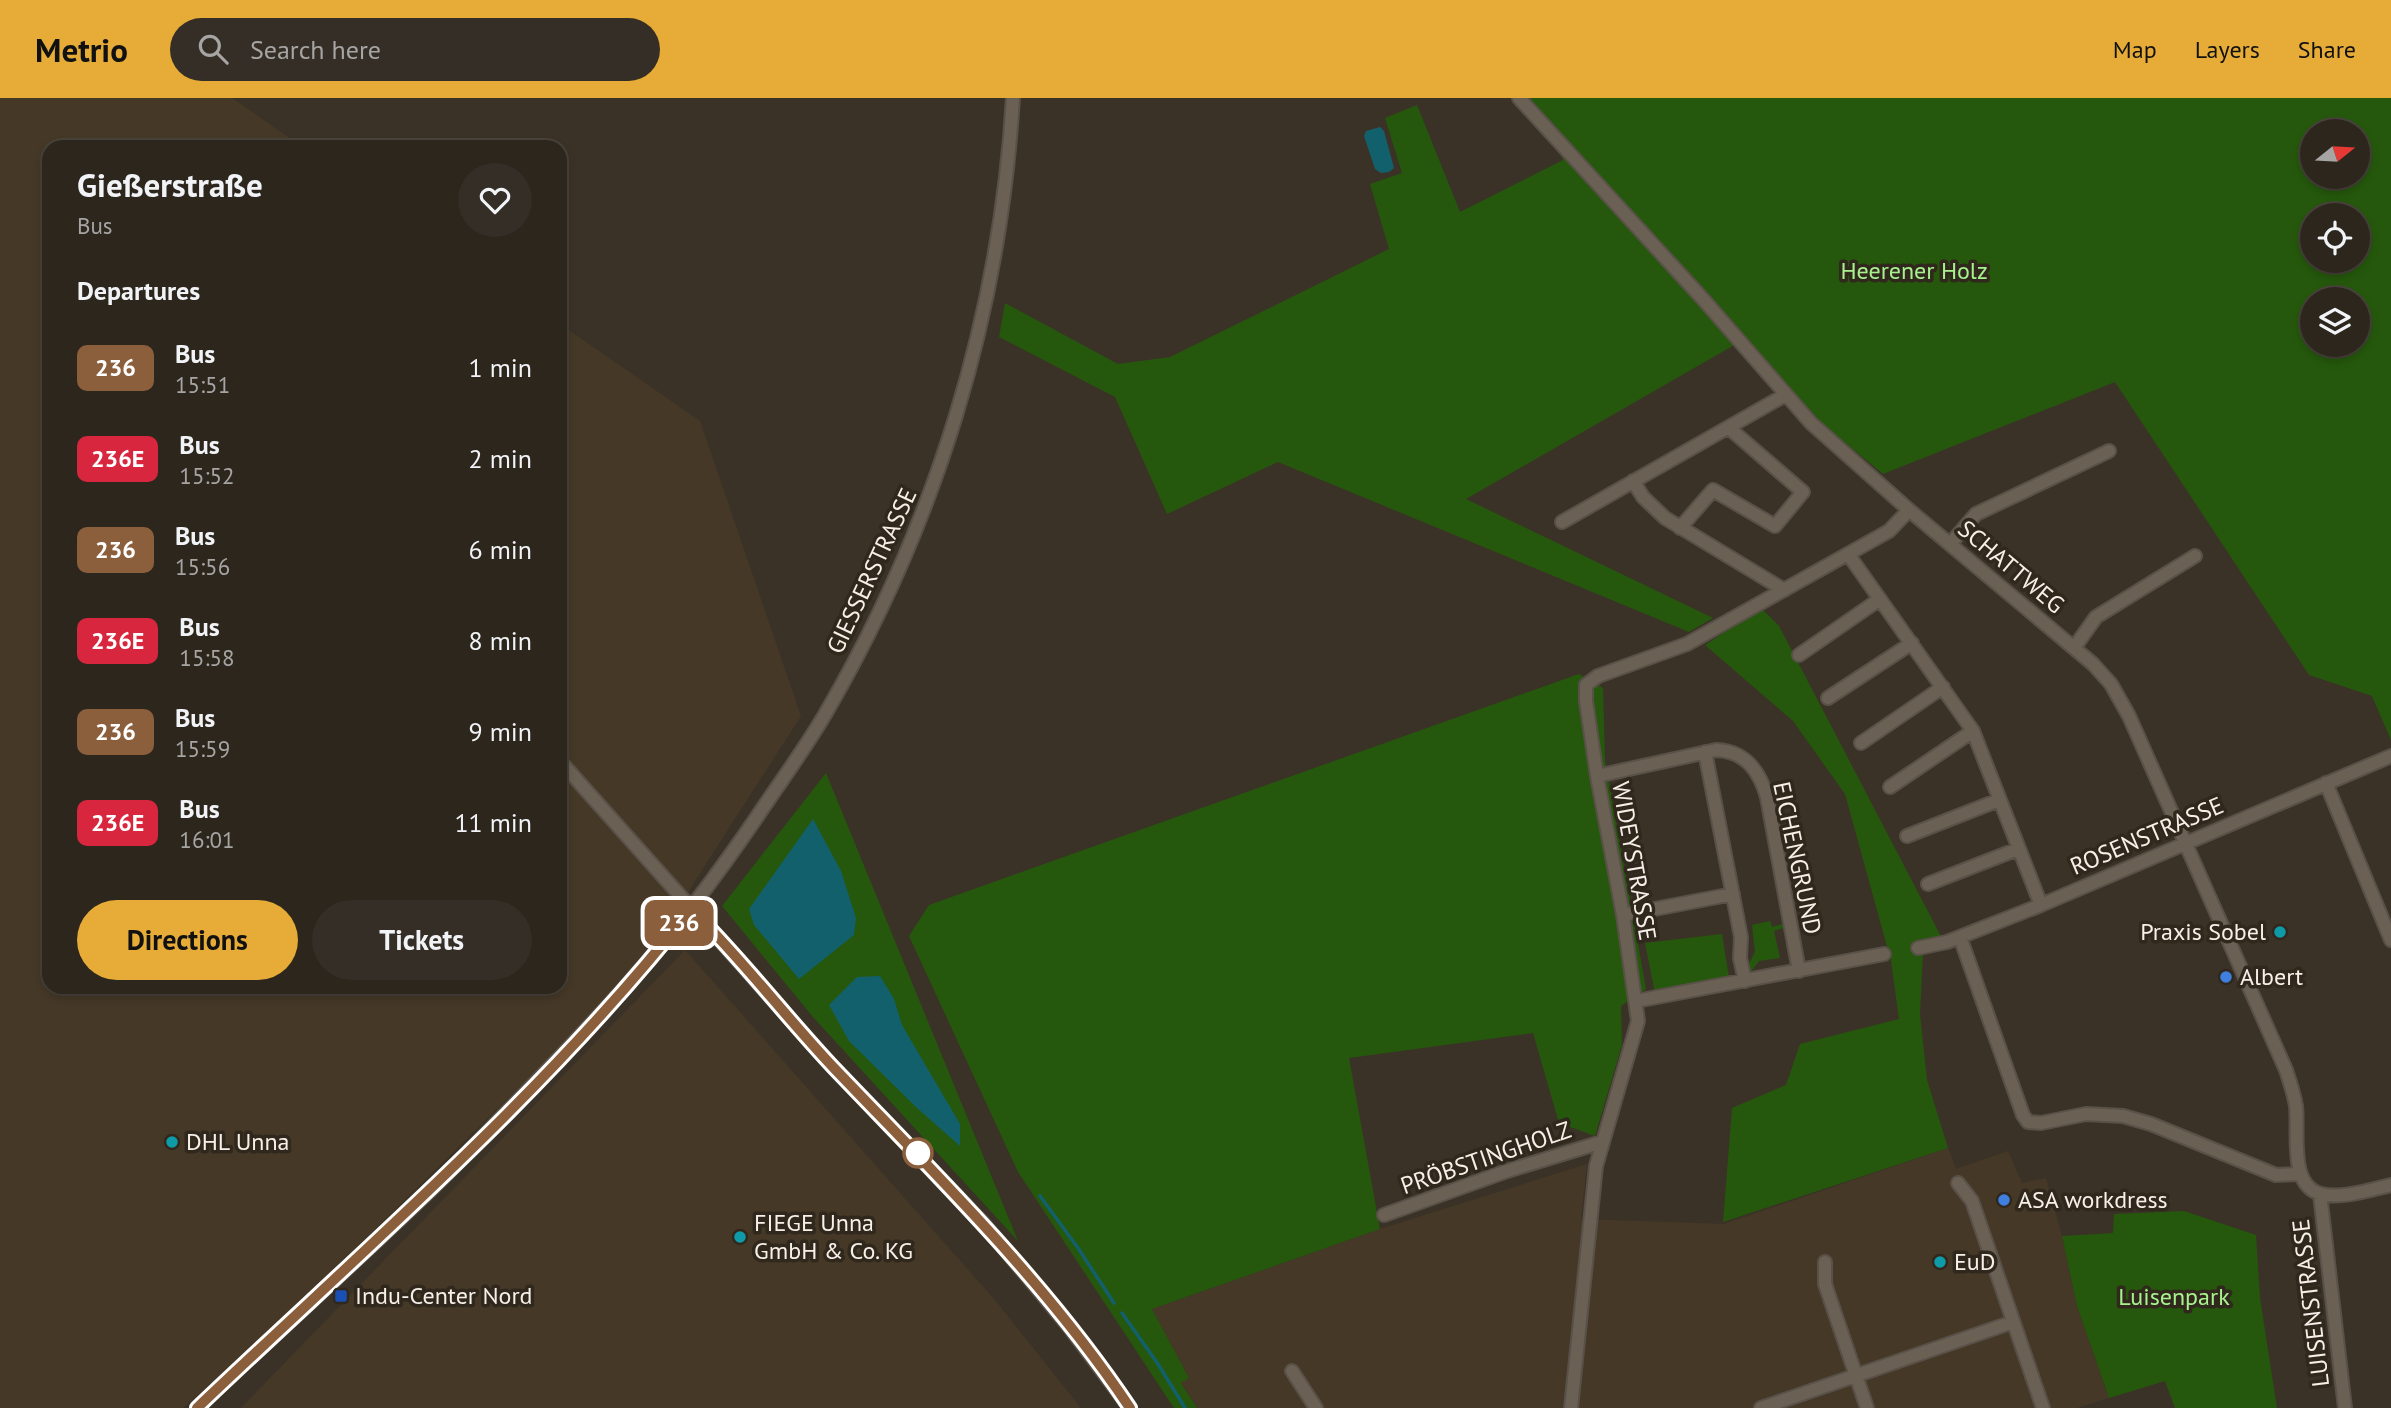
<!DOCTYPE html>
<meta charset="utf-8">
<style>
body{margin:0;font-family:"PT Sans",sans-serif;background:#342e26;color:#f1f3f6;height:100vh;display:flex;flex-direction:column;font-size:26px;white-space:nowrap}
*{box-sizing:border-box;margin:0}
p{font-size:23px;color:#a6a5a4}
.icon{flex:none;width:38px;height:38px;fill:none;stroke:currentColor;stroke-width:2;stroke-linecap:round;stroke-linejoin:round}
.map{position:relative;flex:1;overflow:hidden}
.details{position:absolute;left:42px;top:42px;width:525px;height:854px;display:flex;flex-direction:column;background:#2c261d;border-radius:21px;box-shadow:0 4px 10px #0003,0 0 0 2px #48433b}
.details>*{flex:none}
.badge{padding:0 14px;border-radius:10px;font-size:24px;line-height:46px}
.needle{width:46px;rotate:72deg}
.fabs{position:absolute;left:2300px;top:21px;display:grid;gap:14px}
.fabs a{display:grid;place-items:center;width:70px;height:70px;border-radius:50%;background:#2c261d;box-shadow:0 4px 10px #0003,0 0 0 2px #48433b;font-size:35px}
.map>.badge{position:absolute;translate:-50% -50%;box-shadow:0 0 0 4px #fff}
h2{padding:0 35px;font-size:26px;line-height:63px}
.round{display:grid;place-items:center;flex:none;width:74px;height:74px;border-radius:37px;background:#342e26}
.overview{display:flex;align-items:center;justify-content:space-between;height:119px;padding:0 35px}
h1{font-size:33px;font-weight:600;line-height:52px}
.action{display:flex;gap:14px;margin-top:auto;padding:14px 35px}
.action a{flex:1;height:80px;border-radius:42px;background:#e7ac37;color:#111;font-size:28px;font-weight:600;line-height:80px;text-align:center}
.action a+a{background:#342e26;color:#f1f3f6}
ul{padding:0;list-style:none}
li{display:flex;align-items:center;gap:21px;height:91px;padding:0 35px}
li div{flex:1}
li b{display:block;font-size:26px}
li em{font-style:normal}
li .badge{min-width:77px;font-weight:700;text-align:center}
header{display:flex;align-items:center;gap:42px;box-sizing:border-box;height:98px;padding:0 35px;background:#e7ac37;color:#111}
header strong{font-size:33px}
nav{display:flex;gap:38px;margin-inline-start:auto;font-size:24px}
.search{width:490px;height:63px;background:#342e26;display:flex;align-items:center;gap:18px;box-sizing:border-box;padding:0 24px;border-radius:38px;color:#a6a5a4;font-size:26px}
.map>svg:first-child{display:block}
.built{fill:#453827}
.green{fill:#25580c;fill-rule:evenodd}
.water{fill:#13606d}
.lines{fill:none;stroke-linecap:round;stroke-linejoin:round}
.stream{stroke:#13606d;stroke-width:3.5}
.minor-casing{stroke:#595148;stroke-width:16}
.minor{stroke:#6a6054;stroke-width:12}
.line-casing{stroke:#fff;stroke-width:16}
.line{stroke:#8b5e3c;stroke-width:10}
.culture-dot{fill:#0f9aa8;stroke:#30281d;stroke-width:2.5}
.shop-dot{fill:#3f7fe0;stroke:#30281d;stroke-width:2.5}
.stop-dot{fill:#fff;stroke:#8b5e3c;stroke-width:3.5}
.transit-dot{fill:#1a4fb4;stroke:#30281d;stroke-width:2.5}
.labels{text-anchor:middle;stroke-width:7;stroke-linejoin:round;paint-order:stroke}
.park-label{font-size:24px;fill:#a7f28d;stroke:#30281d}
.street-label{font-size:24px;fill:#f6f0e9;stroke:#30281d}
.poi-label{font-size:24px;fill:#f6f0e9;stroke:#30281d;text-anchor:start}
</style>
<header>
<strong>Metrio</strong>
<div class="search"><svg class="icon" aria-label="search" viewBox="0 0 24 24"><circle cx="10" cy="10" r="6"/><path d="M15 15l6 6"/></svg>Search here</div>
<nav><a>Map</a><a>Layers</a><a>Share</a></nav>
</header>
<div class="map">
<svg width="2391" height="1310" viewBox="0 0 2391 1310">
<rect width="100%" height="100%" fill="#3b3227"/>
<path class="built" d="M0,0H232L303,49H49V889H560V226L700,323L801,618L693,786L675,822L564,945L293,1212L183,1310H0Z
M685,852L994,1201L1081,1310H241Z
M1948,1050L1956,1071L2008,1053L2022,1085L2046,1080L2062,1138L2077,1208L2109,1300L2077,1310H1197L1181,1284L1189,1280L1152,1211L1380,1131L1587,1066L1581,1121L1724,1126Z"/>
<path class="green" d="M1528,0H2391V642L2372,598L2309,577L2115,284L1883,376L1826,329L1789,295L1743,242L1466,401L1713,520L1689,534L1278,364L1167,416L1115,299L999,239L1005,205L1118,266L1170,259L1389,151L1370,86L1402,75L1385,20L1417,7L1460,114L1563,62L1545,21ZM2312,33H2357V79H2312ZM2312,117H2357V163H2312ZM2312,201H2357V247H2312Z
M1761,510L1779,528L1946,848L1923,855L1920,916L1927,982L1948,1050L1723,1124L1732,1010L1786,987L1800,946L1899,921L1891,863L1845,696L1793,623L1705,547Z
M1579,576L1603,590L1605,662L1646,891L1621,908L1622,947L1595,1038L1559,1025L1533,935L1349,960L1380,1131L1152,1211L1189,1280L1181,1285L1197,1310H1174L1018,1074L909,838L929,807Z
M826,675L1018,1143L813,919L722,808Z
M1770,823L1772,829L1783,826V830L1774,833L1780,860L1759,863L1747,879L1745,873L1755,854L1752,827Z
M1722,836L1730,886L1656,900L1645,845Z
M2184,1113L2256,1137L2260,1200L2277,1310H2175L2165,1283L2109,1300L2077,1208L2062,1138L2113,1135L2114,1116Z"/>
<path class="water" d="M1380,29L1384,33L1394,70L1389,74L1381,75L1375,71L1364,38L1366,33Z
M813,721L841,773L856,820L854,837L799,881L754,827L749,811Z
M880,878L894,901L902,927L960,1026V1048L917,1010L849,943L829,907L857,879Z"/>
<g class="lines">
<path class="stream" d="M1040,1098L1078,1150L1114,1205
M1122,1215L1158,1266L1185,1310"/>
<defs>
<path id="minor" d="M1519,0L1702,200L1811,325L1909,412L2093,566L2111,586L2129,618L2286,972C2290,984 2294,996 2296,1008C2299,1033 2288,1088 2321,1096C2342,1101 2370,1092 2391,1087
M1633,383L1643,399L1665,420L1784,492
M1562,424L1785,297
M1680,430L1713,392L1775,428L1803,394L1729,330
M1951,445L1976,416L2109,353
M1848,456L1973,633L2041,807
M2074,550L2096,519L2195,458
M1799,557L1880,501
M1828,600L1912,545
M1861,645L1943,589
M1705,654L1741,839L1740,860L1745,883
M560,663L833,969L983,1125L1070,1230L1130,1310
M1597,678L1716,652C1745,653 1759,672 1767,699L1799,873
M2326,685L2391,842
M1890,689L1973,633
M1907,738L1999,702
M1928,786L2018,751
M1623,817L1733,796
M1960,839L2023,1017L2028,1024L2041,1025L2086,1016L2123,1018L2151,1026L2276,1077L2300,1076
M1918,850L1947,844L2041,807L2391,658
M1636,903L1884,856
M1958,1085L1972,1103L2043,1310
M2320,1096L2345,1310
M1384,1117L1507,1073L1602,1044
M1825,1164V1186L1867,1310
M1292,1273L1316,1310
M197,1310C270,1240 346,1173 419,1103C446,1078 472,1050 498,1023C540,980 583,936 624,890C676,833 722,771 765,707C786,676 808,646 827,613C936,425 1000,217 1013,0
M1571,1310L1596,1068L1638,923L1623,817L1597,678L1586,603V587L1598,578L1687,546L1889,433L1909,412
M1761,1310L2013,1224"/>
</defs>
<use href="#minor" class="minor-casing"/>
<use href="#minor" class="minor"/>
</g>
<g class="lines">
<defs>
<path id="line" d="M197,1310C366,1149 546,995 691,811C741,860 784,917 833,969C937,1078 1046,1184 1130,1310"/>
</defs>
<use href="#line" class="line-casing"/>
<use href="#line" class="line"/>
</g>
<g class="culture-dot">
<circle cx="2280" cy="834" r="7"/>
<circle cx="172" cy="1044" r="7"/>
<circle cx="740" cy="1139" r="7"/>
<circle cx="1940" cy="1164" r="7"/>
</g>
<g class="shop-dot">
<circle cx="2226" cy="879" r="7"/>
<circle cx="2004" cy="1102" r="7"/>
</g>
<circle class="stop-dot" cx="918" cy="1055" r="14"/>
<rect class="transit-dot" x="334" y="1191" width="14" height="14" rx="3.5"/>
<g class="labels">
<g class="park-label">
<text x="1914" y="181">Heerener Holz</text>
<text x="2174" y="1207">Luisenpark</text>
</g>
<g class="street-label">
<text transform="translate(2011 469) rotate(40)" y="8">SCHATTWEG</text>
<text transform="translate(872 473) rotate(-65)" y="8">GIESSERSTRASSE</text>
<text transform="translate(2147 738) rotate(-23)" y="8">ROSENSTRASSE</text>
<text transform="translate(1797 760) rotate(78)" y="8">EICHENGRUND</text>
<text transform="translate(1634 763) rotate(80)" y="8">WIDEYSTRASSE</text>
<text transform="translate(1486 1060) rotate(-19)" y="8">PRÖBSTINGHOLZ</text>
<text transform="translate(2311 1205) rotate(-97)" y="8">LUISENSTRASSE</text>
</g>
<g class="poi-label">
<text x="2266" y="842" text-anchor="end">Praxis Sobel</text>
<text x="2240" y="887">Albert</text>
<text x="186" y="1052">DHL Unna</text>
<text x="2018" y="1110">ASA workdress</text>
<text x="754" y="1133">FIEGE Unna<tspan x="754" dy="28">GmbH &amp; Co. KG</tspan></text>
<text x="1954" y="1172">EuD</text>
<text x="355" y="1206">Indu-Center Nord</text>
</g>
</g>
</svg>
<div class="fabs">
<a><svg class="needle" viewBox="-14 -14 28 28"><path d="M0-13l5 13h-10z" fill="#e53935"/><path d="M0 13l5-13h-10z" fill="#a6a5a4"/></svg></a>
<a><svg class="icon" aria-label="locate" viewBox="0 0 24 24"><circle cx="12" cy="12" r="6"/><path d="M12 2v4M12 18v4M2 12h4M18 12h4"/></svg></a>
<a><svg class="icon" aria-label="layers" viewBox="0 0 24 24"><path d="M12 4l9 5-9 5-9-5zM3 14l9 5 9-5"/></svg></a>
</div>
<b class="badge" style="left:679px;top:825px;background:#8b5e3c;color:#fff">236</b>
<section class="details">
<div class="overview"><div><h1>Gießerstraße</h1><p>Bus</p></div><a class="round"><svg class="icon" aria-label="heart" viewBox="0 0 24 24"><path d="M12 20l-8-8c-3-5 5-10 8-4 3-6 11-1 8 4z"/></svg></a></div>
<h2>Departures</h2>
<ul>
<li><span class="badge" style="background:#8b5e3c;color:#fff">236</span><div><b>Bus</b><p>15:51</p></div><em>1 min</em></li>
<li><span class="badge" style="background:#d7263d;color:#fff">236E</span><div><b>Bus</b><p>15:52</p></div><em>2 min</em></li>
<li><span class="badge" style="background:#8b5e3c;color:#fff">236</span><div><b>Bus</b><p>15:56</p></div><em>6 min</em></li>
<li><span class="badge" style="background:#d7263d;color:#fff">236E</span><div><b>Bus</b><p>15:58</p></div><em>8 min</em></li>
<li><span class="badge" style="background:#8b5e3c;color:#fff">236</span><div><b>Bus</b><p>15:59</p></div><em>9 min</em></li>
<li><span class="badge" style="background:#d7263d;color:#fff">236E</span><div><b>Bus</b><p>16:01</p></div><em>11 min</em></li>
</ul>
<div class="action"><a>Directions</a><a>Tickets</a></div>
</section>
</div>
